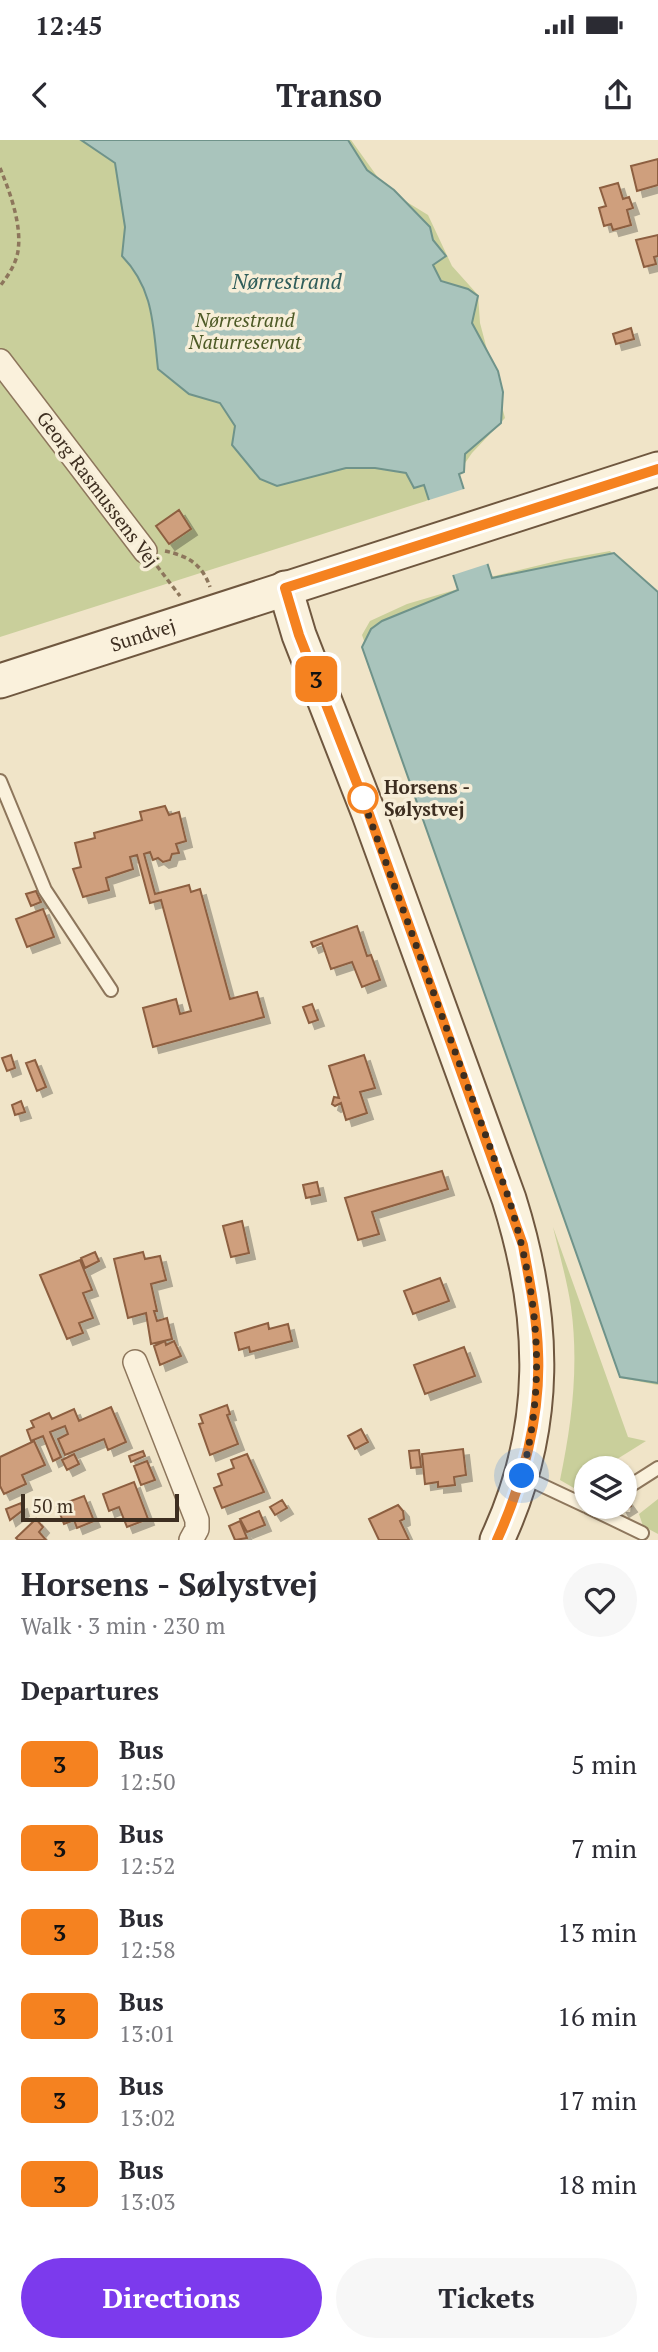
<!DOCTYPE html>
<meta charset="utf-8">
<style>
body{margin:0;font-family:"PT Serif",serif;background:#f7f7f7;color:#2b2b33;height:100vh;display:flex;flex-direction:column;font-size:26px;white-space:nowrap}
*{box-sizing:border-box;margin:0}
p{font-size:23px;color:#7c7c81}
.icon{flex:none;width:38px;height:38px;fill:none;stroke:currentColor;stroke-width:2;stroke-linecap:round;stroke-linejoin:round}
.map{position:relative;height:1400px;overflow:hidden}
.details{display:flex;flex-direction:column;background:#fff;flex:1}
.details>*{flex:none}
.badge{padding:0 14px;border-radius:10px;font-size:24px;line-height:46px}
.fabs{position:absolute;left:574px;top:1316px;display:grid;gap:14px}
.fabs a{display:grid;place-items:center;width:63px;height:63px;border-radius:50%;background:#fff;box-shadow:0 2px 5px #0004;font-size:35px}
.scale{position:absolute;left:21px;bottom:18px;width:158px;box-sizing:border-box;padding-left:7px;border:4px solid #3d2e20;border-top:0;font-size:19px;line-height:24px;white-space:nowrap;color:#3d2e20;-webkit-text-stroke:5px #f7eed8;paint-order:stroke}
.you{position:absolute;width:35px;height:35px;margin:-18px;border:5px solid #fff;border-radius:50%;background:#1a73e8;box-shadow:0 0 0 10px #1a73e833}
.map>.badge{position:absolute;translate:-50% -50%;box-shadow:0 0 0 4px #fff}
h2{padding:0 21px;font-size:26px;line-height:63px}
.round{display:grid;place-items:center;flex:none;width:74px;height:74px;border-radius:37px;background:#f7f7f7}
.head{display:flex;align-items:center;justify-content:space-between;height:119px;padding:0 21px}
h1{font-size:33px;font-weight:700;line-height:52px}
.action{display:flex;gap:14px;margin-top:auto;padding:14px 21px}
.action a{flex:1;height:80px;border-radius:42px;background:#7c3aed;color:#fff;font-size:28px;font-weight:700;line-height:80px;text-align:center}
.action a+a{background:#f7f7f7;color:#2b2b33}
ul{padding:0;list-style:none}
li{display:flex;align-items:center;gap:21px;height:84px;padding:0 21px}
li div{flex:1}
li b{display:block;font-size:26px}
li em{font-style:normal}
li .badge{min-width:77px;font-weight:700;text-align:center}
.status{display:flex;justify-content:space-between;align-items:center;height:49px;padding:0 35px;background:#fff;direction:ltr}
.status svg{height:19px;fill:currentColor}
header{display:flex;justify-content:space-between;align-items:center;height:91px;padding:0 21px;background:#fff;font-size:32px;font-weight:700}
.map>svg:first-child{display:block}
.green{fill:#c9cf9b}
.water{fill:#a9c4bc;stroke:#6f938a;stroke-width:2}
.pier{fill:#f0e4c8}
.building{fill:#cf9f7d;stroke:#8d5f41;stroke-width:2;filter:url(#shadow)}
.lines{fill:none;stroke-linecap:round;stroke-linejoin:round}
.lane-casing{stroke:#8d765c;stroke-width:16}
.street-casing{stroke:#8d765c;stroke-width:26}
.secondary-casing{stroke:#6f573f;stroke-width:37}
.path{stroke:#8d765c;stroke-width:3.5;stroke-dasharray:5 3.5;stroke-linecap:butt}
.lane{stroke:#faf1dc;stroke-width:12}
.street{stroke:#faf1dc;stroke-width:23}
.secondary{stroke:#faf1dc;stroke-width:33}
.line-casing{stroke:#fff;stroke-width:16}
.line{stroke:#f58220;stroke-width:10}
.walk{stroke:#3d2e20;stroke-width:7;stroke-dasharray:0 12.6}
.stop-dot{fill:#fff;stroke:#f58220;stroke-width:3.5}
.labels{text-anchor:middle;stroke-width:7;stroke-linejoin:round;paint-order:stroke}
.park-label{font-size:19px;font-style:italic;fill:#4d5a26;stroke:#f7eed8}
.street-label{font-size:19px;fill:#3d2e20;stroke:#f7eed8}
.stop-label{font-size:19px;font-weight:bold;fill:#3d2e20;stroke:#f7eed8;text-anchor:start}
.water-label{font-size:21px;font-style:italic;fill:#2f5d5a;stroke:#f7eed8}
</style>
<div class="status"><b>12:45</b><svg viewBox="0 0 49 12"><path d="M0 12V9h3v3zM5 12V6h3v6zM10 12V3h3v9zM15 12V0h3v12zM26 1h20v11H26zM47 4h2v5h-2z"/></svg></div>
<header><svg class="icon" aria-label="back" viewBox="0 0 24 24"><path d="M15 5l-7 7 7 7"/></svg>Transo<svg class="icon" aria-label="share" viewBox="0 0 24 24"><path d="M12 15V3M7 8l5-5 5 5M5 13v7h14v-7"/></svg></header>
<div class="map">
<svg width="658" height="1400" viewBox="0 0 658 1400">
<defs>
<filter id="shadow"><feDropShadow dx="6" dy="6" stdDeviation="0" flood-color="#0004"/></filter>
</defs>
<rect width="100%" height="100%" fill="#f0e4c8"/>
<path class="green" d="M0,0H351L379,39L402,59L428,75L452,126L478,155L480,183L505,278L472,313L454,339L486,438L565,419L610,411L658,457V1245L621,1238L362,495L370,481L407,464L458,449L426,350L429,360L0,497Z
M553,1087L628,1297L646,1301L606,1326L607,1328H586V1355L560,1340C572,1283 579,1225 571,1167C567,1140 559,1113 553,1087Z
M658,1359V1394L643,1386L639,1374Z"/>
<path class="water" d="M81,0H348L367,30L394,50L430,87L433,100L446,116L433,125L441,141L468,149L478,156L472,183L498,231L503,252L501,283L465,314L464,332L459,334L492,438L614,413L658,452V1243L620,1237L362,507L371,489L382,481L458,450L424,345L414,348L406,333L375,328H346L277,346L260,339L232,305L235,286L220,263L189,254L158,229C153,186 154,149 122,116L125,87L115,23Z"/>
<path class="pier" d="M467,348L490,423L450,436L426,361Z"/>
<path class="building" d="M658,19V45L637,51L631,26Z
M618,43L623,59L629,57L633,68L627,70L631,85L613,90L611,84L604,86L599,68L606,66L600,48Z
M658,95V116L654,117L656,124L644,127L636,100Z
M631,188L634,199L616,204L613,194Z
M179,370L191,389L169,404L156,386Z
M165,666L169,675L179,672L186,701L176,704L179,713L172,714L170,720L163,722L158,718L153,720L150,712L144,714L155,754L189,745L191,752L200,749L230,859L257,852L264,877L153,907L143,868L176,859L180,874L191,871L161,760L150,763L137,715L130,717L133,729L106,738L109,750L83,757L73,729L81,727L75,703L95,698L94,693L142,680L140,672Z
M36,751L41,762L31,766L26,754Z
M43,769L54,797L27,807L16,779Z
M357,786L367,816L371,815L380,840L362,847L352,822L331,829L322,803L313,807L311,802Z
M312,864L318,880L309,883L303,867Z
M11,915L15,928L7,931L2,918Z
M364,915L375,948L360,952L367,973L346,980L341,963L335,966L332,964L334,957L339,958L329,926Z
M35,920L46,947L37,951L26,923Z
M21,961L25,972L15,975L12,965Z
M442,1031L448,1049L372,1072L379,1094L358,1100L345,1058Z
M317,1042L320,1055L306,1058L303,1045Z
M242,1081L249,1113L231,1117L223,1086Z
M95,1112L99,1121L85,1128L81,1118Z
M143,1112L145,1119L160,1116L166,1140L151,1144L157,1171H154L157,1181L167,1178L172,1199L151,1204L146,1173L128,1178L114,1119Z
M80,1120L92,1150L83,1153L93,1178L79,1183L83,1193L67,1199L40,1135Z
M440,1138L449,1161L413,1174L404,1151Z
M268,1183L269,1189L288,1184L292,1201L250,1212L249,1207L239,1210L235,1193Z
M165,1201L166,1205L174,1201L181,1216L160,1225L154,1206Z
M464,1207L475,1236L425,1254L414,1225Z
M227,1265L230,1274L227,1275L238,1304L210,1315L199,1284L203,1283L200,1275Z
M111,1267L126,1302L108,1310L104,1299L65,1315L58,1299L68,1294L65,1286L50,1292L61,1317L53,1321L43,1296L31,1301L27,1290L34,1287L31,1281L49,1273L52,1279L74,1269L79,1281Z
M361,1289L368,1302L355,1309L348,1296Z
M34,1301L45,1325L22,1335L26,1344L4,1354L0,1346V1317Z
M463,1309L466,1335L454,1337L455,1345L438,1347V1342L425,1344L422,1314Z
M419,1310L421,1327L411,1328L409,1311Z
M143,1311L145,1316L131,1322L129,1316Z
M74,1314L79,1324L67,1330L62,1320Z
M247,1314L264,1352L222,1368L214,1348L222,1345L218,1334L234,1328L231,1320Z
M147,1321L155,1340L141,1345L134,1326Z
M134,1342L148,1379L127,1387L119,1367L109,1371L103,1354Z
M84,1356L94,1381L77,1388L74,1380L64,1384L57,1366Z
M626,1359L631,1366L623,1371L621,1367H625Z
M282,1360L287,1368L275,1375L270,1367Z
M21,1363L23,1370L10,1380L6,1369Z
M398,1365L403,1371L404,1379L400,1381L409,1400H379L369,1379Z
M259,1371L265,1385L247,1392L240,1379Z
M36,1379L43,1387L39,1392L46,1400H18L16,1398Z
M240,1381L247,1398L235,1400L229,1386Z"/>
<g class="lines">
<defs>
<path id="lane" d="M0,641L45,750L111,850
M522,1336L586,1366
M625,1349L658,1328
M588,1367L642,1393"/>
<path id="street" d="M0,221L145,411
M135,1222L197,1380V1389L191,1400"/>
<g id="secondary">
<path d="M285,448L299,495L369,674L509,1059C546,1177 550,1287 497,1400"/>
<path id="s1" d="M0,541L658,329"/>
</g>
</defs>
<use href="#lane" class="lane-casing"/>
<use href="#street" class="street-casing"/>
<use href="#secondary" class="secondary-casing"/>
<path class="path" d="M0,28C10,52 22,85 18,111C16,124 8,136 0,146
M165,411C188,416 202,424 210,447
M157,426L180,456"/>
<use href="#lane" class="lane"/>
<use href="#street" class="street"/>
<use href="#secondary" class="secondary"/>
</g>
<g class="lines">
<defs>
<path id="line" d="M497,1400C523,1343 541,1275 538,1212C537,1176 529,1140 523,1105L369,674L299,495L285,448L658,329"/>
</defs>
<use href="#line" class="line-casing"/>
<use href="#line" class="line"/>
<path class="walk" d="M363,658L359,649L509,1059C538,1155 547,1238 522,1336"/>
</g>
<circle class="stop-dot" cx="363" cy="658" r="14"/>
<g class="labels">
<g class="park-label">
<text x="245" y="187">Nørrestrand<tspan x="245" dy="22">Naturreservat</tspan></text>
</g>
<g class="street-label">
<text transform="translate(98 349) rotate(53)" y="7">Georg Rasmussens Vej</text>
<text dy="7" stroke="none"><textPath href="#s1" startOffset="150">Sundvej</textPath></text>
</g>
<g class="stop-label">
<text x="384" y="654">Horsens -<tspan x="384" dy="22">Sølystvej</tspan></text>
</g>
<g class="water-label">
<text x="287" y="149">Nørrestrand</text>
</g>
</g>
</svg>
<div class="fabs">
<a><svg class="icon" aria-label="layers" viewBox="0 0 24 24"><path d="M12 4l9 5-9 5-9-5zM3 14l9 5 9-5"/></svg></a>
</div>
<div class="scale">50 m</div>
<div class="you" style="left:522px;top:1336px"></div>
<b class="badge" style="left:316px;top:539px;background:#f58220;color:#111">3</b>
</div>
<section class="details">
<div class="head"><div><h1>Horsens - Sølystvej</h1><p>Walk · 3 min · 230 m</p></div><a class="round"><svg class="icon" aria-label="heart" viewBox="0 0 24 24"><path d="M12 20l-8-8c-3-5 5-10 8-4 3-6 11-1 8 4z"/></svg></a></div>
<h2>Departures</h2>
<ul>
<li><span class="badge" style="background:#f58220;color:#111">3</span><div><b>Bus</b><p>12:50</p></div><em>5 min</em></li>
<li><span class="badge" style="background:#f58220;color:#111">3</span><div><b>Bus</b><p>12:52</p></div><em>7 min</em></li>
<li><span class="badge" style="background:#f58220;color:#111">3</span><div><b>Bus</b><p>12:58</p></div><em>13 min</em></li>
<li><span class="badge" style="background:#f58220;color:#111">3</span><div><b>Bus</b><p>13:01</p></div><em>16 min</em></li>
<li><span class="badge" style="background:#f58220;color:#111">3</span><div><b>Bus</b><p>13:02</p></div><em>17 min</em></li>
<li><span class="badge" style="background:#f58220;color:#111">3</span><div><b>Bus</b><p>13:03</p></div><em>18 min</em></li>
</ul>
<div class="action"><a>Directions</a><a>Tickets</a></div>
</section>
